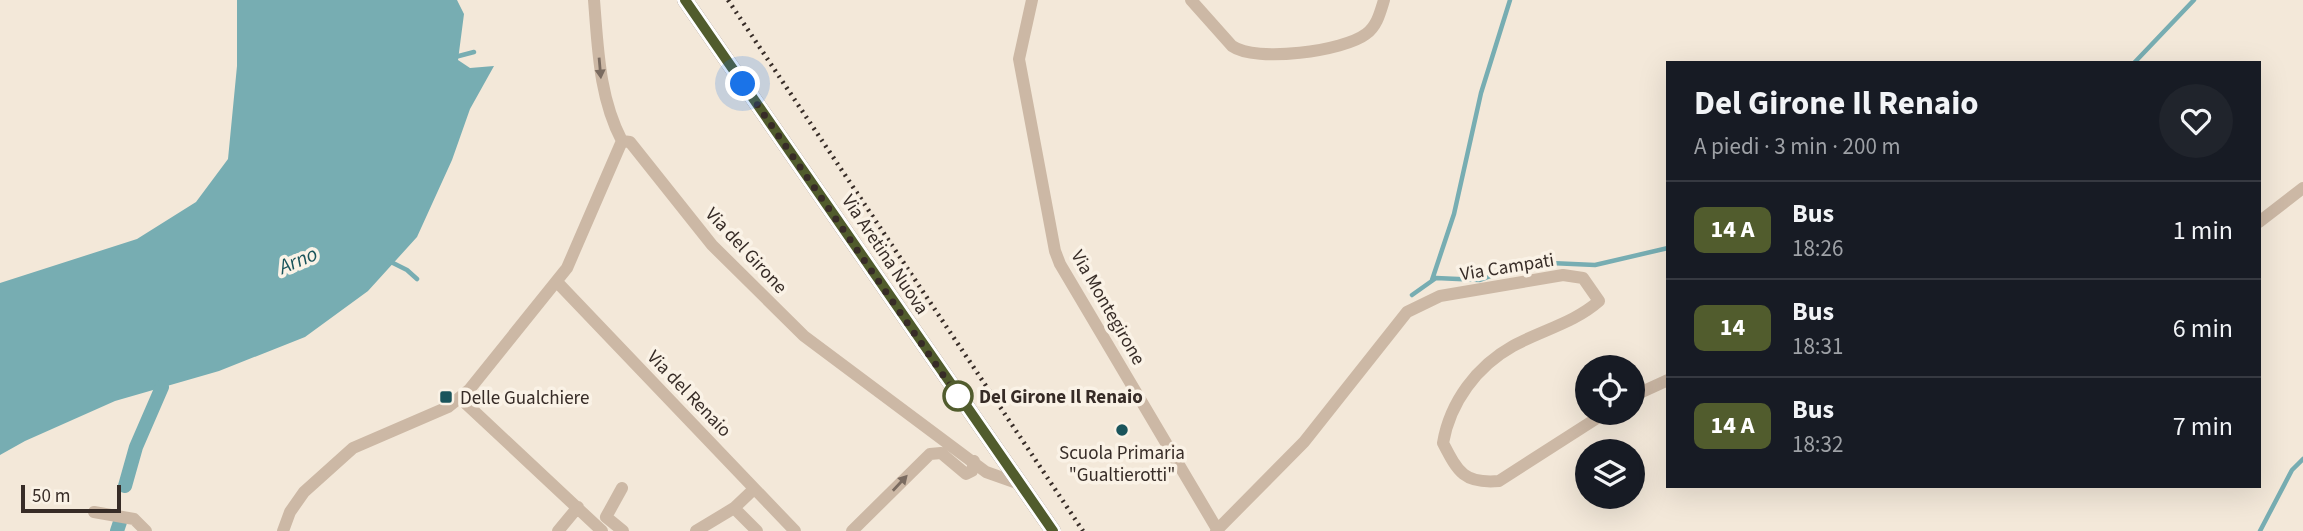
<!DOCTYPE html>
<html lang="it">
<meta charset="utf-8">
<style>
body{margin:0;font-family:"Source Sans 3",sans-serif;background:#20242c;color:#f1f3f6;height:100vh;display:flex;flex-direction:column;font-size:26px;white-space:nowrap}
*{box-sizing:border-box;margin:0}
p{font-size:23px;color:#9ea1a6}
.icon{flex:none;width:38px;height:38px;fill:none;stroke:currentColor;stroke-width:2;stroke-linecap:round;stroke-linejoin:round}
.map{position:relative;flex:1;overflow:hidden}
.sheet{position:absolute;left:1666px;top:61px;width:595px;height:427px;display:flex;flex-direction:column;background:#171b24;border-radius:0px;box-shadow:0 7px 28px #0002}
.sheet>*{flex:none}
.badge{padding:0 14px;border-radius:10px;font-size:24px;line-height:46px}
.tools{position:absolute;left:1575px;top:355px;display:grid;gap:14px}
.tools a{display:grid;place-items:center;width:70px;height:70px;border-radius:50%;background:#171b24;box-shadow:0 7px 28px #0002;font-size:35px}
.scale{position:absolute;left:21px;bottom:18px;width:100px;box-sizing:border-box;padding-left:7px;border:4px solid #372c27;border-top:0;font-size:19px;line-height:24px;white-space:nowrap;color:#372c27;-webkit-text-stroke:5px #faf2e6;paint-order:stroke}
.you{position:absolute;width:35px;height:35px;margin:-18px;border:5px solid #fff;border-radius:50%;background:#1a73e8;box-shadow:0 0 0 10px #1a73e833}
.map>.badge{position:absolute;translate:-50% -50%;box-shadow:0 0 0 4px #fff}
.round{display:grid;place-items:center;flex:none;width:74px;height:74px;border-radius:37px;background:#20242c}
.summary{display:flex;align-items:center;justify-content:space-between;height:119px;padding:0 28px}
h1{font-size:33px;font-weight:700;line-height:52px}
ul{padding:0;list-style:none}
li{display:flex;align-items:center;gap:21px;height:98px;padding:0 28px;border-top:2px solid #363941}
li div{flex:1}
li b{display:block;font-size:26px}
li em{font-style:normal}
li .badge{min-width:77px;font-weight:700;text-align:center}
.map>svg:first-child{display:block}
.water{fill:#77adb2}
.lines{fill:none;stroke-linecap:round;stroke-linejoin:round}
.stream{stroke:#77adb2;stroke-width:4.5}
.canal{stroke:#77adb2;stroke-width:14}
.minor{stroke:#ccb8a5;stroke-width:12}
.major{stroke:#7a6457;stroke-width:16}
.rail{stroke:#372c27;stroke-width:4.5;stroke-dasharray:2 5;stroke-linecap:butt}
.oneway{fill:#7a6b60}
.line-casing{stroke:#fff;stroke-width:16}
.line{stroke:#515c2d;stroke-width:10}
.walk{stroke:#372c27;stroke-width:7;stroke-dasharray:0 12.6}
.stop-dot{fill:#fff;stroke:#515c2d;stroke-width:3.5}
.poi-dot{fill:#1a545b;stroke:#faf2e6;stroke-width:2.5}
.labels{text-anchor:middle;stroke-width:7;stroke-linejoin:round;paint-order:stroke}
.street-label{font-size:19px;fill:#372c27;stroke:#faf2e6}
.stop-label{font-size:19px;font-weight:bold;fill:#372c27;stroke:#faf2e6;text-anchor:start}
.poi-label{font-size:19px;fill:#372c27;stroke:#faf2e6;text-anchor:start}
.water-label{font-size:21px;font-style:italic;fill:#1a545b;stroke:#faf2e6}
</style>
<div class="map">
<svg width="2303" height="531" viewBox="0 0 2303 531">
<rect width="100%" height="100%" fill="#f3e8d9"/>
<path class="water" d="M237,0H457L464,14L458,60L470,68L494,66L470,109L452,160L417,237L368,291L305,337L219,371L115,401L25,441L0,455V283L137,239L196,202L228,159L237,66Z"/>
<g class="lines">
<path class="stream" d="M455,57L474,52
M2134,63L2194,0
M389,261L407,270L417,279
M1432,280L1454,214L1481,93L1510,0
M1412,295L1436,278L1480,280L1528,262L1595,265L1668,248
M2260,531L2292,470L2303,459"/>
<path class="canal" d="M125,486L136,447L162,387
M117,531L120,522"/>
<path class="minor" d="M594,0C598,49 599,97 622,141L630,142L712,245L804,336L986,472L1020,484
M1032,0L1019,59L1055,251L1060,264L1217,529
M1191,0L1232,46C1256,63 1344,51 1366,34C1377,26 1380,13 1384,0
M2259,222L2303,188
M557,282L795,531
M1633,396L1668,380
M461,399L602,531
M622,488L606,517L623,531
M754,489L734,508L757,531
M94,512L134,519L146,531
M283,531L290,512L304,492L353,448L448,407L469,390L567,268L622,141
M558,531L578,507
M696,531L734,508
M852,531L930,454L941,453L966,474L972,471L974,461
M1216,531L1304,442L1407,312L1440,296L1563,275L1583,278L1599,301C1574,323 1542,330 1513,346C1477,366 1450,402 1443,443C1458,472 1464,484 1499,481L1605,413"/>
<path class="major" d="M685,0L1053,531"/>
<path class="rail" d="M728,0L1083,531"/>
</g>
<defs><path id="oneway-solid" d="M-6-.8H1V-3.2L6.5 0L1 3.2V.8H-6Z" transform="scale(1.75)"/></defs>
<g class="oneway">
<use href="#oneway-solid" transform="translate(600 68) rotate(85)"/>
<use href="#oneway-solid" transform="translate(900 483) rotate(-47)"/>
</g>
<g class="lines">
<defs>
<path id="line" d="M685,0L1053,531"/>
</defs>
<use href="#line" class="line-casing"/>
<use href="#line" class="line"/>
<path class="walk" d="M743,84L963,404L958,396"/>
</g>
<circle class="stop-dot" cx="958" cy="396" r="14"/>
<g class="poi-dot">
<rect x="439" y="390" width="14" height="14" rx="3.5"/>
<circle cx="1122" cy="430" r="7"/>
</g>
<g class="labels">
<g class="street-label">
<text transform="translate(747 250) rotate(47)" y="7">Via del Girone</text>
<text transform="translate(886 254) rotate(56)" y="7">Via Aretina Nuova</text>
<text transform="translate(1507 266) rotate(-9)" y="7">Via Campati</text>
<text transform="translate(1109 307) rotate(60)" y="7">Via Montegirone</text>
<text transform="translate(690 393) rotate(46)" y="7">Via del Renaio</text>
</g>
<g class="stop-label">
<text x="979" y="403">Del Girone Il Renaio</text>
</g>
<g class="poi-label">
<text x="460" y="404">Delle Gualchiere</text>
<text x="1122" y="459" text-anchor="middle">Scuola Primaria<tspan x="1122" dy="22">"Gualtierotti"</tspan></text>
</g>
<g class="water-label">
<text transform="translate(298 260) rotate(-23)" y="7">Arno</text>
</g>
</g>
</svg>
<div class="tools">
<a><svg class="icon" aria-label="locate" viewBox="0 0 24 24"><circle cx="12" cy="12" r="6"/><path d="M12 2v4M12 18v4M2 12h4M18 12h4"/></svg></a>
<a><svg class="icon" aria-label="layers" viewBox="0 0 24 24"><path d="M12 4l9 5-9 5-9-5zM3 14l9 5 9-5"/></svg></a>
</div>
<div class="scale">50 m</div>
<div class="you" style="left:743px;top:84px"></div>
<section class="sheet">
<div class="summary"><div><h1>Del Girone Il Renaio</h1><p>A piedi · 3 min · 200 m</p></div><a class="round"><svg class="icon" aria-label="heart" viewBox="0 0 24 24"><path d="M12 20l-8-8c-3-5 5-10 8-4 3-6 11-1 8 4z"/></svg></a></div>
<ul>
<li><span class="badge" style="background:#515c2d;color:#fff">14 A</span><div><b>Bus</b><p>18:26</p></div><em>1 min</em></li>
<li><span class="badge" style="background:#515c2d;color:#fff">14</span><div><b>Bus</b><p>18:31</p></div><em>6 min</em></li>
<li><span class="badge" style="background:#515c2d;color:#fff">14 A</span><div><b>Bus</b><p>18:32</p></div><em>7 min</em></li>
</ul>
</section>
</div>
